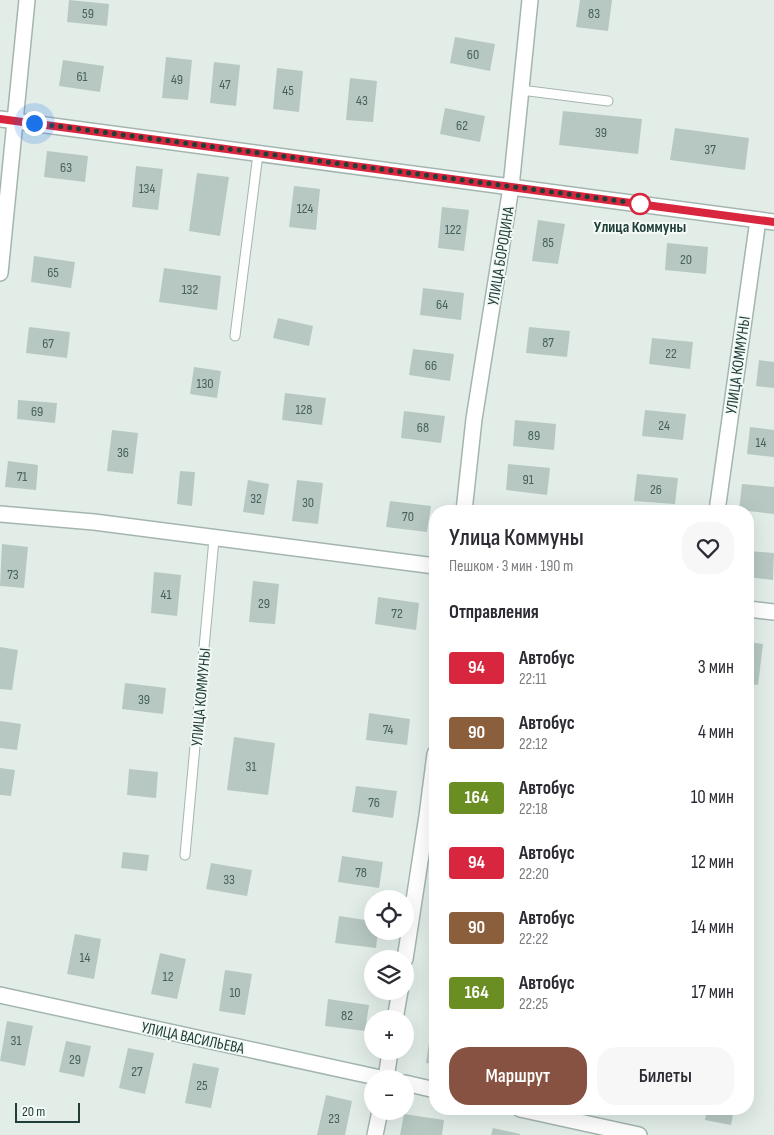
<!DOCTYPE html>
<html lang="ru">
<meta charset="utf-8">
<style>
body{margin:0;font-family:"Sofia Sans Condensed",sans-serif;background:#f7f7f7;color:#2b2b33;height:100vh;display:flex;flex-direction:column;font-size:19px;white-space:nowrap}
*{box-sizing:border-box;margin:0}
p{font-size:16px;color:#7c7c81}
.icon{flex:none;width:28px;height:28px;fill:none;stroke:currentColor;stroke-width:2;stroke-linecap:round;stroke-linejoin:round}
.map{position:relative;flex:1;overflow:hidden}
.side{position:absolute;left:429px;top:505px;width:325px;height:610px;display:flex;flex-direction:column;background:#fff;border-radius:20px;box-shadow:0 5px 20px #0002}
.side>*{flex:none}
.badge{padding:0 10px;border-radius:4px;font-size:18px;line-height:32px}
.controls{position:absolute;left:364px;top:890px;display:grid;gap:10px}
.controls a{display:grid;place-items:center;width:50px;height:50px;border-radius:50%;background:#fff;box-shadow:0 5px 20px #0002;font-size:25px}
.scale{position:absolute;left:15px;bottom:12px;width:65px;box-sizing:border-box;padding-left:5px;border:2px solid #213f38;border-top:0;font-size:14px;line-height:18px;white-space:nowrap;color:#213f38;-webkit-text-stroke:4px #f3f9f6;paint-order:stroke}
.you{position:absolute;width:25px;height:25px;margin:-12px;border:4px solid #fff;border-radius:50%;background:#1a73e8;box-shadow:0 0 0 8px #1a73e833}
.map>.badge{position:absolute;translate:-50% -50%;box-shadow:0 0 0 2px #fff}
h2{padding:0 20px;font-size:19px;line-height:45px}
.round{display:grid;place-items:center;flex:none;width:52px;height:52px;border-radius:20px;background:#f7f7f7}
.overview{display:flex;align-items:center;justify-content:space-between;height:85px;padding:0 20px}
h1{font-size:24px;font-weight:600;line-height:38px}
.button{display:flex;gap:10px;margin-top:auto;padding:10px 20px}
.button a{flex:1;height:58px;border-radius:20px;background:#875242;color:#fff;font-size:20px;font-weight:600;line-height:58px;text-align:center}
.button a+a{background:#f7f7f7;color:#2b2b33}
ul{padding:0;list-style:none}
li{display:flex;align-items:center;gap:15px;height:65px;padding:0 20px}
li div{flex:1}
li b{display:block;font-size:19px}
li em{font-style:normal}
li .badge{min-width:55px;font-weight:700;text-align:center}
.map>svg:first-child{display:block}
.building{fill:#b7c8c2}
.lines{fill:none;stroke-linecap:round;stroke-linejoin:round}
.service-casing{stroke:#a4b5b0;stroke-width:11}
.minor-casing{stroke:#a4b5b0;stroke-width:18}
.tertiary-casing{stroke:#a4b5b0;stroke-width:18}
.service{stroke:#fff;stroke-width:9}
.minor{stroke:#fff;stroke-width:15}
.tertiary{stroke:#fff;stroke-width:15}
.line-casing{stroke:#fff;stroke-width:11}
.line{stroke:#d7263d;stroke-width:8}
.walk{stroke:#213f38;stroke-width:5;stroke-dasharray:0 9}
.stop-dot{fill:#fff;stroke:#d7263d;stroke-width:2.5}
.labels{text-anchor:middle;stroke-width:4;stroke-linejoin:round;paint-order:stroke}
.number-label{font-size:14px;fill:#46615a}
.stop-label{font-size:16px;font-weight:bold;fill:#213f38;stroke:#f3f9f6}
.street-label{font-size:16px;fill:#213f38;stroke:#f3f9f6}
</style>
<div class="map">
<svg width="774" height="1135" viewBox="0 0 774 1135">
<rect width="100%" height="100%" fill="#e2ede8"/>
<path class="building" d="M69,0L109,4L107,26L67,22Z
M580,0H612L608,31L576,27Z
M455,37L495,44L490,71L450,63Z
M166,57L192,60L188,100L162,98Z
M63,60L104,66L100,92L59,86Z
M214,62L240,65L236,106L210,103Z
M277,68L303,71L299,112L273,109Z
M350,78L377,81L373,122L346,120Z
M445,108L485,116L480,142L440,134Z
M563,111L642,119L638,154L559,145Z
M675,128L749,138L745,170L670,160Z
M47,151L88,156L85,182L44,177Z
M136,166L163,169L158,210L132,207Z
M197,173L229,177L220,236L189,231Z
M294,186L320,189L316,230L289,227Z
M442,207L469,210L464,251L438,248Z
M538,220L565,224L558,264L532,261Z
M667,243L708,247L706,274L665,270Z
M34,256L75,262L71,288L31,282Z
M164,268L221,276L217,310L159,302Z
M423,288L464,293L461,320L420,315Z
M278,318L313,326L309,346L273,338Z
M29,327L70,332L67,358L26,353Z
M529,327L570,331L567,357L526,353Z
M652,338L693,342L690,369L649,364Z
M413,349L454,354L450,381L409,375Z
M759,360L774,362V388L756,386Z
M194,367L221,371L217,398L190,394Z
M285,393L326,398L322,425L282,420Z
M18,400L57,403L55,423L17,419Z
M645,410L686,414L683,440L642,436Z
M404,411L445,416L441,443L401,438Z
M515,420L556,424L554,450L513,446Z
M750,427L774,430V457L747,454Z
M112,430L138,433L133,474L107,471Z
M8,461L38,465L36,490L5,487Z
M508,464L550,468L547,495L506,490Z
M180,471L195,472L192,506L177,504Z
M637,474L678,478L675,504L634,501Z
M248,480L269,484L264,515L243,512Z
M297,480L323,483L318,524L292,521Z
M742,484L774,487V514L739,510Z
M390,501L431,506L427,532L386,527Z
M2,544L28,547L24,588L0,586Z
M748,551L774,553L773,580L748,577Z
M154,572L181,575L177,616L151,613Z
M253,581L279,584L275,624L249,622Z
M378,597L419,603L416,630L375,624Z
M748,642L763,644L758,685L748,684Z
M0,647L18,650L12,690L0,689Z
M125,683L166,688L163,714L122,709Z
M369,713L410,719L407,745L366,740Z
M0,721L21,724L17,750L0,748Z
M234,737L275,743L268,795L227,790Z
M0,768L15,770L11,796L0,795Z
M129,769L158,772L156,798L127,795Z
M356,786L397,791L393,818L352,812Z
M123,852L149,855L147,871L121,868Z
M342,856L383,862L379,888L338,882Z
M211,863L252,870L247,896L206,889Z
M339,916L372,921V931H378L376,948L335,943Z
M75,934L101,939L94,979L67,974Z
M160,953L186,959L177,999L151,994Z
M225,970L252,974L245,1015L219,1011Z
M328,999L369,1005L365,1031L325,1026Z
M7,1021L33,1026L25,1066L0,1061Z
M430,1036L435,1037V1064L426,1063Z
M66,1041L91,1046L84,1077L59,1072Z
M128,1048L154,1053L145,1094L119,1088Z
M193,1063L219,1068L211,1108L185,1103Z
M326,1095L352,1101L345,1135H317Z
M664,1109H680L679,1113Z
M707,1109H734L731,1125L705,1120Z
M404,1114L444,1120L442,1135H400Z
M493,1128L520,1134V1135H491Z"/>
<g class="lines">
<defs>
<path id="service" d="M521,90L608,101
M235,336L258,154
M185,855L214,539"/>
<path id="minor" d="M0,273L27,0
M464,511L474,419L511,187L530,0
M717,511L758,220
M0,514L94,522L435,566
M748,609L774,612
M405,959L427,816L435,754
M0,995L385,1079
M395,1019L400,991
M386,1079L390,1051
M405,1083L435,1090
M520,1109L639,1135
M375,1135L380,1111"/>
<path id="tertiary" d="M0,119L774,222"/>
</defs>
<use href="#service" class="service-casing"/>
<use href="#minor" class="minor-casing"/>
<use href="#tertiary" class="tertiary-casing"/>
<use href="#service" class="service"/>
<use href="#minor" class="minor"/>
<use href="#tertiary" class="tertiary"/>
</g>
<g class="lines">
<defs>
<path id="line" d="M0,119L774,222"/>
</defs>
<use href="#line" class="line-casing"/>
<use href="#line" class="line"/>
<path class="walk" d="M34,123L642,204H640"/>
</g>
<circle class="stop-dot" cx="640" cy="204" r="10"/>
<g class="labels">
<g class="number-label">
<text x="88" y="18">59</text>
<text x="594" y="18">83</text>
<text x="473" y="59">60</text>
<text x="82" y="81">61</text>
<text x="177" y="84">49</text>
<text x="225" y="89">47</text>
<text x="288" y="95">45</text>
<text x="362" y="105">43</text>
<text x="462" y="130">62</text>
<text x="601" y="137">39</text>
<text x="710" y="154">37</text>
<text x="66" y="172">63</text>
<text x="147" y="193">134</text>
<text x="305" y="213">124</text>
<text x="453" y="234">122</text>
<text x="548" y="247">85</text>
<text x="686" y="264">20</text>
<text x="53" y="277">65</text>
<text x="190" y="294">132</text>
<text x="442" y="309">64</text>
<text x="548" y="347">87</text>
<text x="48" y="348">67</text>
<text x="671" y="358">22</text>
<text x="431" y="370">66</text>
<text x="205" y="388">130</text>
<text x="304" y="414">128</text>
<text x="37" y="416">69</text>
<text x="664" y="430">24</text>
<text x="423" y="432">68</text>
<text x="534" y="440">89</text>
<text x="761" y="447">14</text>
<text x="123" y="457">36</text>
<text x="22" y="481">71</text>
<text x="528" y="484">91</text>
<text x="656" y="494">26</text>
<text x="256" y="503">32</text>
<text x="308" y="507">30</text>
<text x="408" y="521">70</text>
<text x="13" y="579">73</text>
<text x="166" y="599">41</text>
<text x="264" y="608">29</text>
<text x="397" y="618">72</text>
<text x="144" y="704">39</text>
<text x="388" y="734">74</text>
<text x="251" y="771">31</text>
<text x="374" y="807">76</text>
<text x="361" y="877">78</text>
<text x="229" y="884">33</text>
<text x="85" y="962">14</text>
<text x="168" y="981">12</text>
<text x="235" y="997">10</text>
<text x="347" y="1020">82</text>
<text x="16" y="1045">31</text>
<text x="75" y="1064">29</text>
<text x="137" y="1076">27</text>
<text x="202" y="1090">25</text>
<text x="334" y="1123">23</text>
</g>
<g class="stop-label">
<text x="640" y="232">Улица Коммуны</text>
</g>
<g class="street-label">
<text transform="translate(500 256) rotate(-81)" y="6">УЛИЦА БОРОДИНА</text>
<text transform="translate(737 365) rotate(-82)" y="6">УЛИЦА КОММУНЫ</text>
<text transform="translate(200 697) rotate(-85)" y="6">УЛИЦА КОММУНЫ</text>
<text transform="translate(193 1037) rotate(12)" y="6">УЛИЦА ВАСИЛЬЕВА</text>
</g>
</g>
</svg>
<div class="controls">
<a><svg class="icon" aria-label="locate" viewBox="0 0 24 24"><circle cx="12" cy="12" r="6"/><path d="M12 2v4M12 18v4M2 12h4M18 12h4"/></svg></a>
<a><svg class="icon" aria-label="layers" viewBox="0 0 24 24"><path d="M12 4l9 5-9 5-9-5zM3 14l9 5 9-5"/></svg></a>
<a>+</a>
<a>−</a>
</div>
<div class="scale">20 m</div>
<div class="you" style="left:34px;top:123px"></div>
<section class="side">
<div class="overview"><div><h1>Улица Коммуны</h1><p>Пешком · 3 мин · 190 m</p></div><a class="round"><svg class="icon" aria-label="heart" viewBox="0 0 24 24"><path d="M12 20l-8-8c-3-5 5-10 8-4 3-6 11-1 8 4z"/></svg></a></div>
<h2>Отправления</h2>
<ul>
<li><span class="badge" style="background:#d7263d;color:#fff">94</span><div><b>Автобус</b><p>22:11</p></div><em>3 мин</em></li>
<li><span class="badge" style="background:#8b5e3c;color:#fff">90</span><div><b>Автобус</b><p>22:12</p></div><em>4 мин</em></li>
<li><span class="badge" style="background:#6b8e23;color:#fff">164</span><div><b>Автобус</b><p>22:18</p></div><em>10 мин</em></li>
<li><span class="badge" style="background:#d7263d;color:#fff">94</span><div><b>Автобус</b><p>22:20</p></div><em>12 мин</em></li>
<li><span class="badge" style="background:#8b5e3c;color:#fff">90</span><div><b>Автобус</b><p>22:22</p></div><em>14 мин</em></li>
<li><span class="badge" style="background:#6b8e23;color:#fff">164</span><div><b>Автобус</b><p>22:25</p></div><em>17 мин</em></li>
</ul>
<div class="button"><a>Маршрут</a><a>Билеты</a></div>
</section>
</div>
